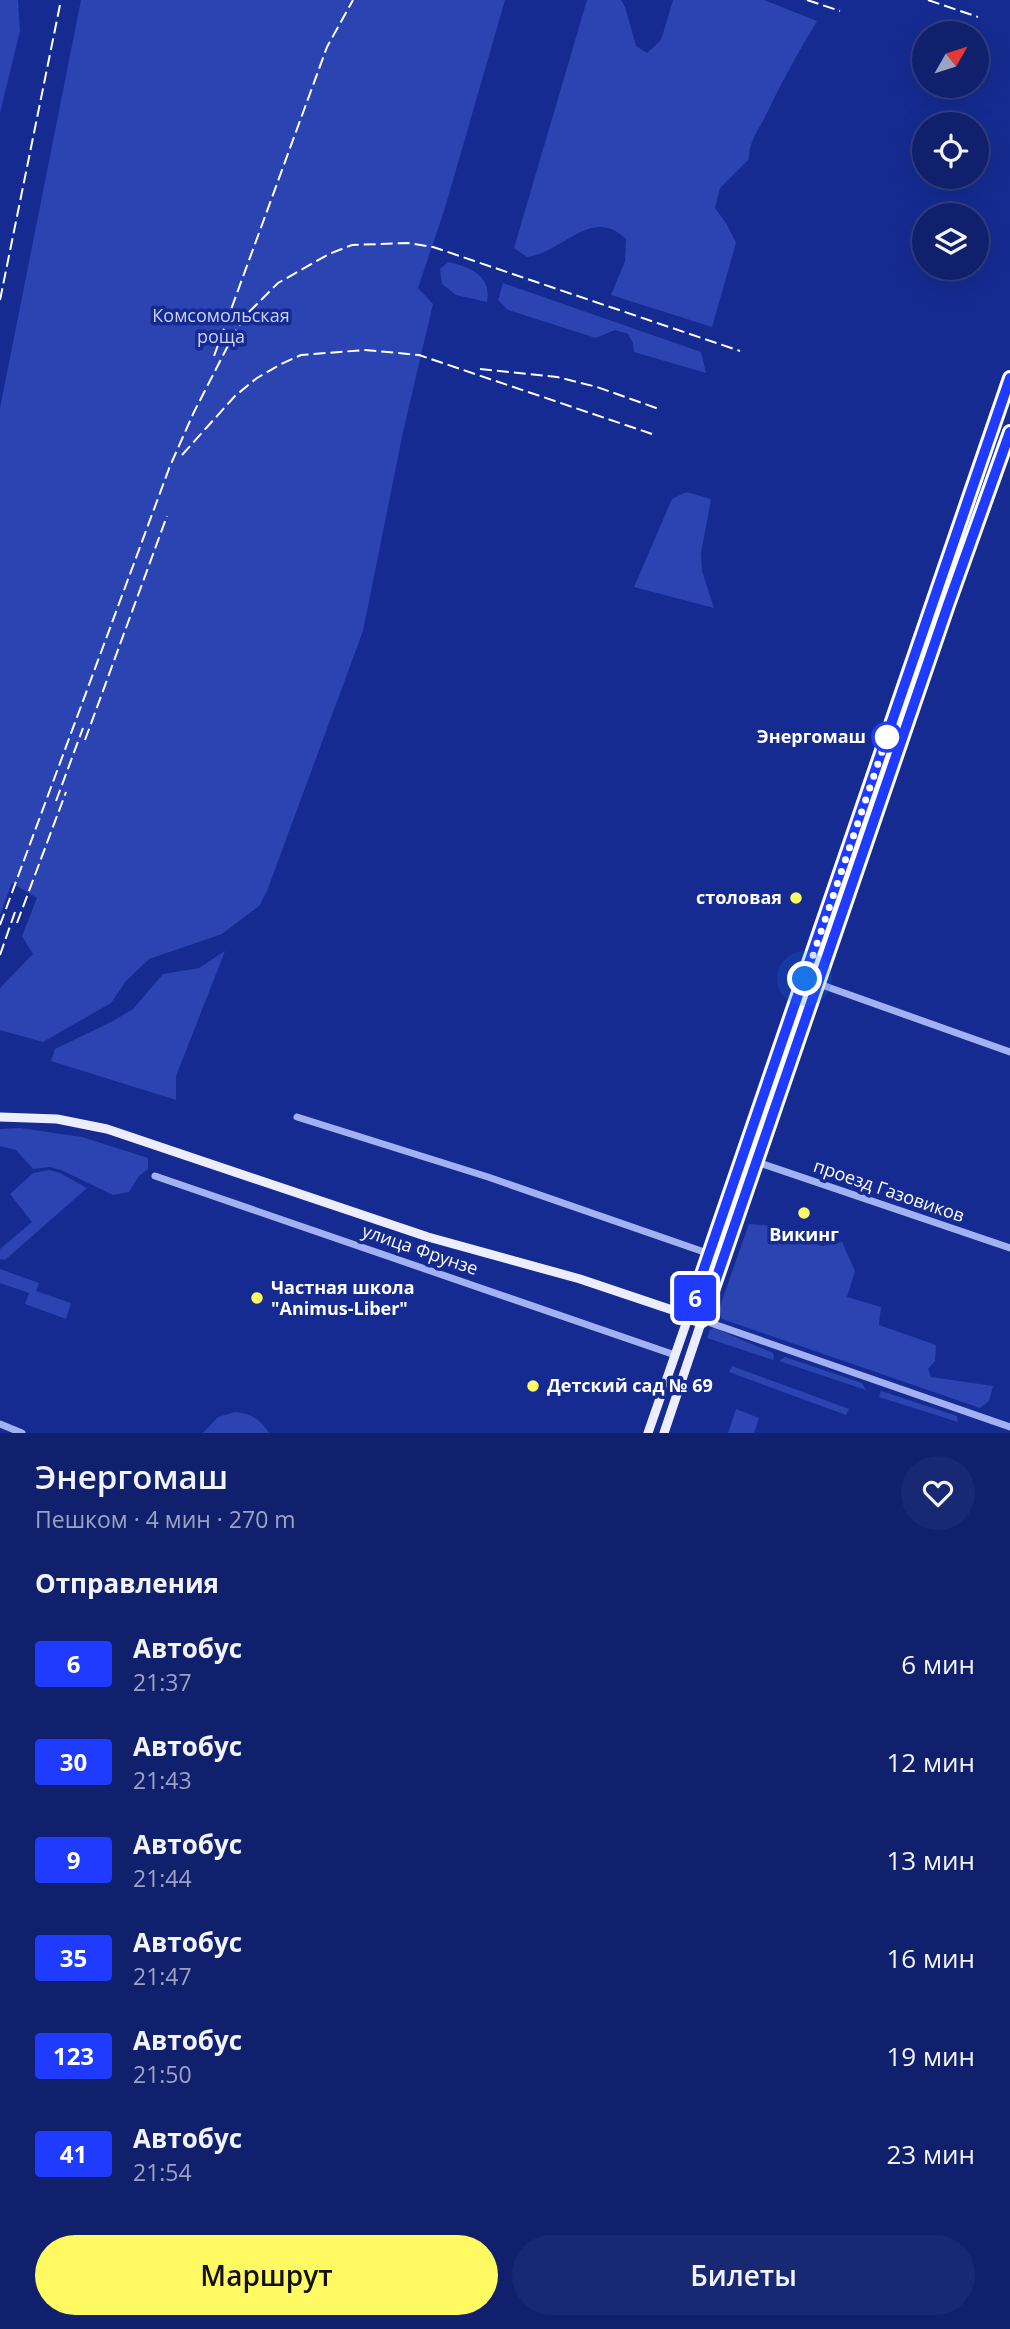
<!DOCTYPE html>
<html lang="ru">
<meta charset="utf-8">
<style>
body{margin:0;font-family:"Open Sans",sans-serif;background:#192872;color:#f1f3f6;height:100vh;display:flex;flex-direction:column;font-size:26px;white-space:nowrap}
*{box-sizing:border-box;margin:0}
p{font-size:23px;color:#9ca3c2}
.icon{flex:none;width:38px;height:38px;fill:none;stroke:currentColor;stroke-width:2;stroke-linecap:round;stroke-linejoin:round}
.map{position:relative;height:1433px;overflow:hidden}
.side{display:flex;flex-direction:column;background:#10206d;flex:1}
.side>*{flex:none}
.badge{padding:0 14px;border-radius:5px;font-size:24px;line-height:46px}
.needle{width:46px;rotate:51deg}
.controls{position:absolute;left:912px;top:21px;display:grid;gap:14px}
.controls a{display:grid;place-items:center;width:77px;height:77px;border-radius:50%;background:#10206d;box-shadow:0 7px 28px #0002,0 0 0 2px #303e80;font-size:35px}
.you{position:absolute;width:35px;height:35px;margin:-18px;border:5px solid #fff;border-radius:50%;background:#1a73e8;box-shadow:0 0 0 10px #1a73e833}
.map>.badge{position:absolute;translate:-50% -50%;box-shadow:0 0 0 4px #fff}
h2{padding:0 35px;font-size:26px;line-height:63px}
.round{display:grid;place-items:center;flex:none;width:74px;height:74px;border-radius:37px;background:#192872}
.headline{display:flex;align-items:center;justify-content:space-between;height:119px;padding:0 35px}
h1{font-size:33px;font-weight:600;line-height:52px}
.action{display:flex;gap:14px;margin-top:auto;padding:14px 35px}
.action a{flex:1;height:80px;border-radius:42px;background:#fffa62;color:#111;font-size:28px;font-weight:600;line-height:80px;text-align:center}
.action a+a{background:#192872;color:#f1f3f6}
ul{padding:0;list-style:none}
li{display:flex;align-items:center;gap:21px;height:98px;padding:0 35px}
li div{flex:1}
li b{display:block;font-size:26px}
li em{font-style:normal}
li .badge{min-width:77px;font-weight:700;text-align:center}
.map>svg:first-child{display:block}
.green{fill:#2b44b1}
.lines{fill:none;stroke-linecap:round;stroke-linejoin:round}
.minor{stroke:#a2b1f1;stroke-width:7}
.major{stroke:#eceeff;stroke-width:9}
.rail{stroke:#fff;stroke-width:2;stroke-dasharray:12 5;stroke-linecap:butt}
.line-casing{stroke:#fff;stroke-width:16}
.line{stroke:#1f3bff;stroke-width:10}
.walk{stroke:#fff;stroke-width:7;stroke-dasharray:0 12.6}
.stop-dot{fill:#fff;stroke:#1f3bff;stroke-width:3.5}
.poi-dot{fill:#fffa62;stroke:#152b91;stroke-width:2.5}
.labels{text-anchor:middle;stroke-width:7;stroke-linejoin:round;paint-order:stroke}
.park-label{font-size:18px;fill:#c9d3fc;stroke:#152b91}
.stop-label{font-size:18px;font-weight:bold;fill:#fff;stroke:#152b91;text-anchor:end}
.poi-label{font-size:18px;font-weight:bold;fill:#fff;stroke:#152b91;text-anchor:start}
.street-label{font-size:18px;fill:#fff;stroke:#152b91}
</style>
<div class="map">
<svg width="1010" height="1433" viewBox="0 0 1010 1433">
<rect width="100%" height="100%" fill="#152b91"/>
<path class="green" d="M0,0H18L20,31L0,113Z
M81,0H505L445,208L418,288L433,304L403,432L363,631L267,891L259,906L222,934L149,959L126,981L111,1003L43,1042L0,1030V988L33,954L22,936L37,898L12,883L0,915V408Z
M587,0H621L625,7L636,46L647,53L661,40L673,0H764L817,21C799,51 782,81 767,113C760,128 748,142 749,159L720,188L715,208L726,223L736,243L712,327L611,295L625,261L626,239C592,205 562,253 527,257L514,248Z
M448,262C471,267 492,276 487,302L456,295L442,284L440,269Z
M503,283L701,352L706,373L634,352L633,343L628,334L615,330L596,338L508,310L498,300Z
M686,492L711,499L701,553L702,571L714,608L634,587L672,499Z
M937,608L941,609V612L911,701L905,702Z
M901,712L904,714V718L821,963L817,972H812L814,957L848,851Z
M225,951L176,1076V1100L51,1061L55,1049L113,1021L133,1009L163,974L199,968Z
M800,1009L803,1012L704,1297L701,1295L784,1049Z
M20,1128L82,1137L148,1158V1169L139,1176L129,1192L113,1195L61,1170L50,1167L33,1169L16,1150L0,1146V1129Z
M49,1170L60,1173L87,1188L5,1260L0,1259V1249L32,1222L10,1194L33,1173Z
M749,1224L765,1225L822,1246L842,1242L855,1271L847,1297L881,1307L879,1325L936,1345L935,1361L928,1369L931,1377L993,1386L989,1401L980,1408L722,1319L719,1309Z
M0,1269L39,1283L36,1291L71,1303L66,1319L25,1304L29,1293L0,1283Z
M714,1328L773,1353L774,1358L773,1360L707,1338L710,1330Z
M785,1357L862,1383L866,1390L779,1361Z
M732,1366L849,1409L846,1415L729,1372Z
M881,1391L957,1416L958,1422L879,1397Z
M736,1409L759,1418L754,1433H728Z
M235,1412C251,1413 261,1420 269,1433H203L218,1417Z"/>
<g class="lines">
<path class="minor" d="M1010,432L948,605L702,1320L1010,1427
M805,979L1010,1052
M297,1117L488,1177L710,1254
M757,1162L1010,1248
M155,1176L675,1355
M689,1315L1010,378
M0,1424L22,1433"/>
<path class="major" d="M0,1117L57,1119L107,1129L428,1237L580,1279L702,1320L664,1433
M648,1433L689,1315"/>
<path class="rail" d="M807,0L840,11
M928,0L978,17
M0,300L61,0
M214,356L327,47L353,0
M480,369L557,377L597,387L659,409
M182,455L235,396L257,378L281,364L301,355L365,350L419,355L652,434
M85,740L167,516
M56,801L83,728
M17,923L66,792
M0,925L170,466L194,412L235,332L247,314L278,283L329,254L352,245L408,243L433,247L740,351
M0,955L15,912"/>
</g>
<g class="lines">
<defs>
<path id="line" d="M1010,378L688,1315L702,1320L948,605L1010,432"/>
</defs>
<use href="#line" class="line-casing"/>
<use href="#line" class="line"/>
<path class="walk" d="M805,979L887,737"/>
</g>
<circle class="stop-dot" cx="887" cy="737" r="14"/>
<g class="poi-dot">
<circle cx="796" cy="898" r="7"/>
<circle cx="804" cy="1213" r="7"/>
<circle cx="257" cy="1298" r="7"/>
<circle cx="533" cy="1386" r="7"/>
</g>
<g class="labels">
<g class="park-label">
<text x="221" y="322">Комсомольская<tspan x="221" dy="21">роща</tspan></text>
</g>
<g class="stop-label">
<text x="866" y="743">Энергомаш</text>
</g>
<g class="poi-label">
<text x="782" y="904" text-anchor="end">столовая</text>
<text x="804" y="1241" text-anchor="middle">Викинг</text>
<text x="271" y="1294">Частная школа<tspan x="271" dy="21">"Animus-Liber"</tspan></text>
<text x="547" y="1392">Детский сад № 69</text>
</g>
<g class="street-label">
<text transform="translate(889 1191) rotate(19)" y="6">проезд Газовиков</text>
<text transform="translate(420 1250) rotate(19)" y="6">улица Фрунзе</text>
</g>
</g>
</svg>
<div class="controls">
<a><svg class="needle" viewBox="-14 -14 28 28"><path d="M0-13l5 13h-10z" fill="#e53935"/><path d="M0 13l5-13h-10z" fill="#9ca3c2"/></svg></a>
<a><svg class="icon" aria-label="locate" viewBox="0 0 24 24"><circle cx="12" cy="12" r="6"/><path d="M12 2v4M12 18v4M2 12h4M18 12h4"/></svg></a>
<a><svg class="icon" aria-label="layers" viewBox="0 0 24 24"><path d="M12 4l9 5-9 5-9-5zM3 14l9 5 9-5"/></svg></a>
</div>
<div class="you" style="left:805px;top:979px"></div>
<b class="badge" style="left:695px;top:1298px;background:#1f3bff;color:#fff">6</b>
</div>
<section class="side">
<div class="headline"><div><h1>Энергомаш</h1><p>Пешком · 4 мин · 270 m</p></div><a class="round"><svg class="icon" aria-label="heart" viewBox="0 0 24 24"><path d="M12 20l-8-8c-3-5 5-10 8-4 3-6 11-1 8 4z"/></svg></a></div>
<h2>Отправления</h2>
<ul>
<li><span class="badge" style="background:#1f3bff;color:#fff">6</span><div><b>Автобус</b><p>21:37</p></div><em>6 мин</em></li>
<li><span class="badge" style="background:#1f3bff;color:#fff">30</span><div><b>Автобус</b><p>21:43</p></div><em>12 мин</em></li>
<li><span class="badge" style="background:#1f3bff;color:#fff">9</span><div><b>Автобус</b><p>21:44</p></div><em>13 мин</em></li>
<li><span class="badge" style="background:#1f3bff;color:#fff">35</span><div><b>Автобус</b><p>21:47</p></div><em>16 мин</em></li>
<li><span class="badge" style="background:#1f3bff;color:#fff">123</span><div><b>Автобус</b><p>21:50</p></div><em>19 мин</em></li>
<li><span class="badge" style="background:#1f3bff;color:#fff">41</span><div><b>Автобус</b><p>21:54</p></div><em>23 мин</em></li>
</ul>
<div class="action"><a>Маршрут</a><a>Билеты</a></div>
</section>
